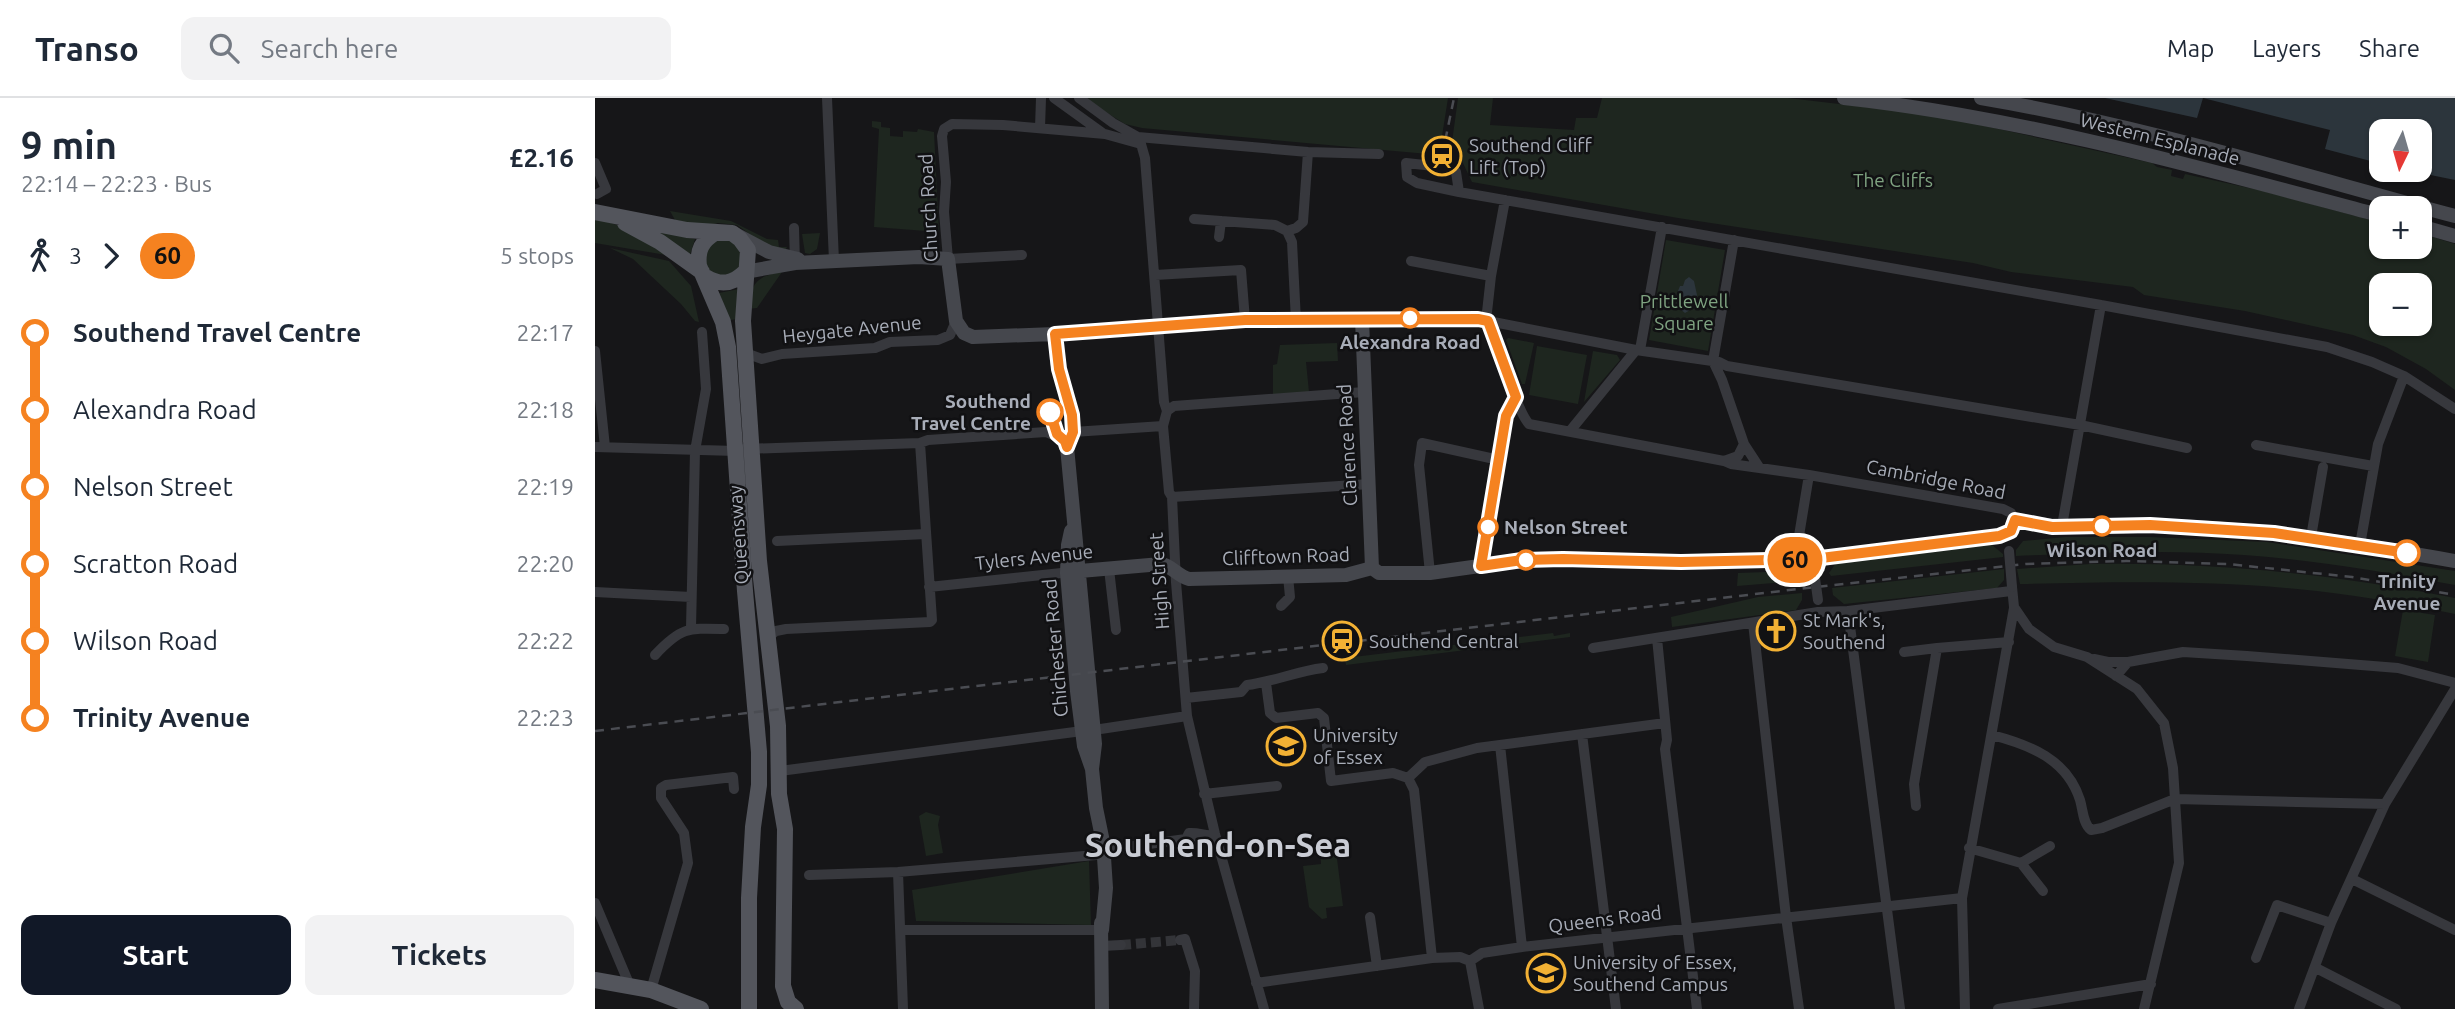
<!DOCTYPE html>
<meta charset="utf-8">
<style>
body{margin:0;font-family:Ubuntu,sans-serif;background:#f2f2f3;color:#1f2937;height:100vh;display:flex;flex-direction:column;font-size:26px;white-space:nowrap}
*{box-sizing:border-box;margin:0}
p{font-size:23px;color:#747a83}
.icon{flex:none;width:38px;height:38px;fill:none;stroke:currentColor;stroke-width:2;stroke-linecap:round;stroke-linejoin:round}
.map{position:relative;flex:1;overflow:hidden}
.side{display:flex;flex-direction:column;background:#fff;width:595px}
.side>*{flex:none}
.badge{padding:0 14px;border-radius:23px;font-size:24px;line-height:46px}
.needle{width:46px;rotate:185deg}
.controls{position:absolute;left:1774px;top:21px;display:grid;gap:14px}
.controls a{display:grid;place-items:center;width:63px;height:63px;border-radius:14px;background:#fff;box-shadow:0 2px 5px #0004;font-size:35px}
.map>.badge{position:absolute;translate:-50% -50%;box-shadow:0 0 0 4px #fff}
.legs{display:flex;align-items:center;gap:10px;height:77px;padding:0 21px;font-size:23px}
.legs p{margin-inline-start:auto}
.head{display:flex;align-items:center;justify-content:space-between;height:119px;padding:0 21px}
h1{font-size:38px;font-weight:600;line-height:52px}
.button{display:flex;gap:14px;margin-top:auto;padding:14px 21px}
.button a{flex:1;height:80px;border-radius:14px;background:#111827;color:#fff;font-size:28px;font-weight:600;line-height:80px;text-align:center}
.button a+a{background:#f2f2f3;color:#1f2937}
ul{padding:0 21px;list-style:none}
li{display:flex;align-items:center;gap:24px;height:77px;font-size:26px}
li i{display:grid;place-items:center;width:10px;height:100%;margin:0 9px;background:currentColor}
li i::after{content:'';width:18px;height:18px;margin:-9px;border:5px solid;border-radius:50%;background:#fff}
li p{margin-inline-start:auto}
li:first-child i{background:linear-gradient(#0000 50%,currentColor 0)}
li:last-child i{background:linear-gradient(currentColor 50%,#0000 0)}
header{display:flex;align-items:center;gap:42px;box-sizing:border-box;height:98px;padding:0 35px;background:#fff;border-bottom:2px solid #e0e1e3}
header strong{font-size:33px}
nav{display:flex;gap:38px;margin-inline-start:auto;font-size:24px}
.search{width:490px;height:63px;background:#f2f2f3;display:flex;align-items:center;gap:18px;box-sizing:border-box;padding:0 24px;border-radius:14px;color:#747a83;font-size:26px}
main{display:flex;flex:1;min-height:0}
.map>svg:first-child{display:block}
.green{fill:#1e261f;fill-rule:evenodd}
.water{fill:#2c353c}
.lines{fill:none;stroke-linecap:round;stroke-linejoin:round}
.street-tunnel{stroke:#333438;stroke-width:10;stroke-dasharray:10 5;stroke-linecap:butt}
.street{stroke:#37383d;stroke-width:10}
.secondary{stroke:#45474d;stroke-width:14}
.primary{stroke:#53555c;stroke-width:16}
.rail{stroke:#4a4c52;stroke-width:2.5;stroke-dasharray:9 7;stroke-linecap:butt}
.street-bridge{stroke:#37383d;stroke-width:10}
.line-1-casing{stroke:#fff;stroke-width:16}
.line-1{stroke:#f58220;stroke-width:10}
.stop-1-dot{fill:#fff;stroke:#f58220;stroke-width:3.5}
.labels{text-anchor:middle;stroke-width:5;stroke-linejoin:round;paint-order:stroke}
.street-label{font-size:19px;fill:#a8adb8;stroke:#111113}
.poi-label{font-size:19px;fill:#a8adb8;stroke:#111113;text-anchor:start}
.park-label{font-size:19px;fill:#7fa381;stroke:#111113}
.stop-label{font-size:19px;font-weight:bold;fill:#a8adb8;stroke:#111113}
.town-label{font-size:33px;font-weight:bold;fill:#c9ccd4;stroke:#111113}
</style>
<header>
<strong>Transo</strong>
<div class="search"><svg class="icon" aria-label="search" viewBox="0 0 24 24"><circle cx="10" cy="10" r="6"/><path d="M15 15l6 6"/></svg>Search here</div>
<nav><a>Map</a><a>Layers</a><a>Share</a></nav>
</header>
<main>
<section class="side">
<div class="head"><div><h1>9 min</h1><p>22:14 – 22:23 · Bus</p></div><b>£2.16</b></div>
<div class="legs"><svg class="icon" aria-label="walk" viewBox="0 0 24 24"><circle cx="13" cy="4" r="2"/><path d="M13 8l-2 6 4 7M11 14l-3 7M7 12l3-4h3l4 4"/></svg>3<svg class="icon" aria-label="forward" viewBox="0 0 24 24"><path d="M9 5l7 7-7 7"/></svg><b class="badge" style="background:#f58220;color:#111">60</b><p>5 stops</p></div>
<ul>
<li><i style="color:#f58220"></i><b>Southend Travel Centre</b><p>22:17</p></li>
<li><i style="color:#f58220"></i><span>Alexandra Road</span><p>22:18</p></li>
<li><i style="color:#f58220"></i><span>Nelson Street</span><p>22:19</p></li>
<li><i style="color:#f58220"></i><span>Scratton Road</span><p>22:20</p></li>
<li><i style="color:#f58220"></i><span>Wilson Road</span><p>22:22</p></li>
<li><i style="color:#f58220"></i><b>Trinity Avenue</b><p>22:23</p></li>
</ul>
<div class="button"><a>Start</a><a>Tickets</a></div>
</section>
<div class="map">
<svg width="1860" height="911" viewBox="0 0 1860 911">
<rect width="100%" height="100%" fill="#161618"/>
<path class="green" d="M488,0H853L844,57L547,30L530,26Z
M863,0H898L895,27L979,32L981,20H1002L1007,0H1193L1304,13L1372,24L1557,65L1562,69L1577,72L1576,78L1588,81L1590,76L1668,93L1787,125V149H1825V135L1860,146V292L1831,271L1791,249L1758,237L1650,213L1549,197L1538,189L1416,174L1378,165L1083,120L877,84L866,61L855,59ZM1787,187H1825V226H1787Z
M277,23L286,24V29L295,30V38L308,39V33L322,34L323,31L339,34L344,134L279,129L284,31L277,29Z
M75,113L136,123L172,141L183,142L184,149H192L191,151L178,153L142,127L123,125L109,129L80,122Z
M0,120L35,131L71,157L0,145Z
M61,133L100,141L94,160Z
M225,135L222,151L215,156L210,155L207,136Z
M110 160a18 18 0 1 1 36 0a18 18 0 1 1-36 0Z
M1071,142L1130,152L1113,253L1054,242Z
M15,150L74,163L96,188L104,224L100,223L86,206L38,161Z
M187,174L162,210L152,211C157,186 160,178 187,174Z
M144,191L142,201L143,221L135,222L124,195Z
M913,240L939,245L930,286H927L911,242Z
M742,245L743,263L711,264L714,294L678,297V267L682,266L685,247Z
M942,248L992,257L983,306L934,297Z
M998,253L1022,257L1025,262L989,304Z
M1470,439H1555L1672,444L1860,473V487C1790,474 1720,462 1649,457C1573,451 1497,455 1421,458V452L1428,443Z
M1397,447L1408,456V459L1236,478L1234,475L1241,465Z
M1495,466C1618,464 1739,476 1860,500V516C1808,505 1755,496 1702,491C1610,482 1517,484 1425,486L1422,471Z
M1409,471V482L1402,490L1249,506L1238,497L1237,490Z
M1197,473L1205,483L1142,488L1143,475Z
M1207,495V502L1201,512L1077,529L1076,519L1163,499Z
M1808,512L1840,517L1833,564L1800,558Z
M958,535L959,538L975,535V539L751,567L750,560Z
M331,714L345,718L343,727L348,755L331,758L324,718Z
M740,745L748,808L731,810L732,820L727,821L714,809L708,768L726,766L725,746Z
M494,763L496,827L321,823L317,792Z"/>
<path class="water" d="M1510,0H1860V82L1811,72H1825V33H1787V66L1730,51L1735,32L1608,0L1602,20Z
M1094,179L1099,183L1102,197L1099,206H1096L1095,212L1090,215L1085,211L1083,193L1085,188H1088L1090,182Z"/>
<g class="lines">
<path class="street-tunnel" d="M526,847L585,842"/>
<path class="street" d="M232,0L239,163
M459,0L509,36
M484,0L518,25L543,39L713,54L784,56
M445,30L446,0
M0,65L11,91L2,96
M864,94L861,74L858,70L811,65L812,79L822,85L864,94L1506,207L1732,249L1777,264L1809,278L1860,311
M599,121L680,127L692,133L697,144L701,223
M199,130L200,165
M692,133L701,130L708,124L713,54
M624,139L626,123
M427,157L353,161L349,114L351,84L347,38L349,31L357,26L408,27L510,36L546,46L550,60L569,304L572,313L568,328L574,394L577,399L581,484L592,618L620,736L669,911
M816,163L896,178
M560,177L646,172L650,222
M767,221H883L1041,252L1124,264L1132,268L1485,327L1592,350
M891,223L896,178L910,102
M893,223C901,244 921,312 934,326L1129,363L1136,366L1214,377L1408,411L1416,415L1420,422
M1045,252L1067,129
M0,253L10,349
M150,253L156,257L167,261L187,256L280,250L295,244L343,242L355,237L361,223
M1118,263L1139,142
M1118,263L1127,282L1149,346L1164,369
M572,313L579,308L769,294
M975,333L1041,252
M478,334L568,328
M1661,347L1778,368
M0,349L141,353
M1129,363L1143,358L1149,346
M148,382L150,351L325,345L333,342L451,334L467,341L472,349
M577,399L775,386
M1467,428L1506,207
M1716,439L1728,369
M182,443L331,436
M1765,447L1783,346L1809,278
M1200,462L1214,377
M886,468L911,318L921,299
M514,471L521,532
M835,475L824,367L827,345L904,362
M334,489L476,474
M1417,489L1419,509L1434,531L1459,549L1492,559L1542,591L1569,625L1578,670L1584,765L1549,911
M0,494L96,499
M686,508L695,499L693,478
M1253,513L1305,911
M1158,525L1191,819L1204,911
M96,530L100,353L111,291L107,234
M173,539L181,533L191,531L335,524L337,522L325,345
M1062,540L1072,642L1070,651L1102,911
M998,550L1223,514L1253,513L1416,493
M1309,554L1342,550
M60,557C86,529 93,530 129,531
M1499,561L1513,564H1533
M1521,578L1533,564L1588,554L1652,558L1803,570L1860,585
M671,585L675,615L681,620L723,615L729,620L736,683L798,675L813,680
M591,600L646,594L652,587C678,584 702,573 728,570
M499,632L592,618
M987,636L1021,911
M1397,637C1435,647 1472,661 1485,702C1488,712 1488,726 1496,732L1507,730L1580,701L1790,706
M905,647L927,849
M185,673L487,633
M813,680L830,664L882,650L1070,625
M813,680L819,692L837,860
M609,696L682,688
M1321,708L1319,686L1342,550L1414,544
M591,741L594,735C604,734 609,738 618,737
M1374,750L1426,765L1448,793
M509,752L591,741L596,745L604,743L612,738
M1426,765L1455,748
M303,774L308,911
M214,777L303,774L501,757
M1757,781L1860,832
M0,805L35,888
M775,819L782,868
M306,832H507
M585,842L590,841L600,873L599,911
M507,848L526,847
M1661,860L1682,807L1736,825
M875,863L887,855L927,849L1367,800
M875,863L884,911
M1721,870L1801,911
M661,885L837,860L865,859L875,863
M56,892L93,765L89,735L66,700V690L71,687L138,679L139,691
M1370,911L1367,800L1419,510
M1403,911L1556,886
M1704,911L1736,825L1790,706L1860,591"/>
<path class="secondary" d="M1249,0C1431,20 1610,71 1787,118
M1386,0C1546,27 1703,76 1860,118
M1825,128L1860,138
M138,135L174,154L203,161
M150,174L200,165L324,159L353,161L361,223L369,235L378,239L460,236L650,222L767,221L777,470
M460,236L462,264L477,317L478,334L472,349L500,646L497,671
M476,433L473,447L472,475L482,593L489,648L497,671L501,710L508,744L511,790L507,832
M485,473L566,466C577,468 583,478 594,481L751,477L777,470L784,475H835L927,462L968,461L1086,464L1218,461L1404,438L1416,433L1420,422C1479,435 1541,426 1601,429C1688,434 1774,448 1860,463
M506,825L507,911"/>
<path class="primary" d="M0,114L92,132L137,135L145,141L153,152L148,223L164,463L183,628L184,696L190,731L188,888L193,904L201,911
M30,125L65,144L107,174
M120,135C107,143 102,152 104,168L128,224L133,249L150,493L164,654V687L158,729L154,800V911
M111,179C126,188 138,186 150,174
M0,882L56,892L106,911"/>
<path class="rail" d="M847,58L859,0
M0,633L1203,491L1431,466L1531,463L1633,466L1757,479L1860,497"/>
<path class="street-bridge" d="M1414,453L1417,489
M1219,473L1223,502"/>
</g>
<g class="lines">
<defs>
<path id="line-1" d="M455,314L462,336L470,343L472,349L478,334L477,317L464,271L460,236L650,222L883,221L893,223L921,299L911,318L886,468L927,462L968,461L1086,464L1218,461L1404,438L1416,433L1420,422L1457,429L1555,427L1679,435L1812,455"/>
</defs>
<use href="#line-1" class="line-1-casing"/>
<use href="#line-1" class="line-1"/>
</g>
<defs>
<symbol id="station-ring" viewBox="-11 -11 22 22"><circle r="9.5" fill="#111113" stroke="#f2b134" stroke-width="1.5"/><path d="M-3-6H3Q5-6 5-4V2Q5 4 3 4L4.5 6H3L1.5 4h-3L-3 6H-4.5L-3 4Q-5 4-5 2V-4Q-5-6-3-6ZM-3.5-4v3h7v-3ZM-3.5 1v1.5H-2V1ZM2 1v1.5H3.5V1Z" fill="#f2b134"/></symbol>
<symbol id="church-ring" viewBox="-11 -11 22 22"><circle r="9.5" fill="#111113" stroke="#f2b134" stroke-width="1.5"/><path d="M-1.2-6h2.4v3.5h3.3v2.4h-3.3V6h-2.4V-.1h-3.3v-2.4h3.3Z" fill="#f2b134"/></symbol>
<symbol id="university-ring" viewBox="-11 -11 22 22"><circle r="9.5" fill="#111113" stroke="#f2b134" stroke-width="1.5"/><path d="M0-5L7-2L0 1L-7-2ZM-4 1L0 2.5L4 1V4Q0 6-4 4Z" fill="#f2b134"/></symbol>
</defs>
<g fill-rule="evenodd">
<use href="#station-ring" x="825" y="36" width="44" height="44"/>
<use href="#church-ring" x="1159" y="511" width="44" height="44"/>
<use href="#station-ring" x="725" y="521" width="44" height="44"/>
<use href="#university-ring" x="669" y="626" width="44" height="44"/>
<use href="#university-ring" x="929" y="853" width="44" height="44"/>
</g>
<g class="stop-1-dot">
<circle cx="815" cy="220" r="9"/>
<circle cx="455" cy="314" r="12"/>
<circle cx="1507" cy="428" r="9"/>
<circle cx="893" cy="429" r="9"/>
<circle cx="1812" cy="455" r="12"/>
<circle cx="931" cy="462" r="9"/>
</g>
<g class="labels">
<g class="street-label">
<text transform="translate(1565 41) rotate(14)" y="7">Western Esplanade</text>
<text transform="translate(333 110) rotate(-93)" y="7">Church Road</text>
<text transform="translate(257 231) rotate(-6)" y="7">Heygate Avenue</text>
<text transform="translate(752 347) rotate(-93)" y="7">Clarence Road</text>
<text transform="translate(1341 381) rotate(11)" y="7">Cambridge Road</text>
<text transform="translate(143 437) rotate(-94)" y="7">Queensway</text>
<text transform="translate(691 458) rotate(-2)" y="7">Clifftown Road</text>
<text transform="translate(439 459) rotate(-6)" y="7">Tylers Avenue</text>
<text transform="translate(564 483) rotate(-94)" y="7">High Street</text>
<text transform="translate(460 550) rotate(-95)" y="7">Chichester Road</text>
<text transform="translate(1010 821) rotate(-7)" y="7">Queens Road</text>
</g>
<g class="poi-label">
<text x="874" y="54">Southend Cliff<tspan x="874" dy="22">Lift (Top)</tspan></text>
<text x="1208" y="529">St Mark's,<tspan x="1208" dy="22">Southend</tspan></text>
<text x="774" y="550">Southend Central</text>
<text x="718" y="644">University<tspan x="718" dy="22">of Essex</tspan></text>
<text x="978" y="871">University of Essex,<tspan x="978" dy="22">Southend Campus</tspan></text>
</g>
<g class="park-label">
<text x="1298" y="89">The Cliffs</text>
<text x="1089" y="210">Prittlewell<tspan x="1089" dy="22">Square</tspan></text>
</g>
<g class="stop-label">
<text x="815" y="251">Alexandra Road</text>
<text x="436" y="310" text-anchor="end">Southend<tspan x="436" dy="22">Travel Centre</tspan></text>
<text x="909" y="436" text-anchor="start">Nelson Street</text>
<text x="1507" y="459">Wilson Road</text>
<text x="1812" y="490">Trinity<tspan x="1812" dy="22">Avenue</tspan></text>
</g>
<g class="town-label">
<text x="623" y="759">Southend-on-Sea</text>
</g>
</g>
</svg>
<div class="controls">
<a><svg class="needle" viewBox="-14 -14 28 28"><path d="M0-13l5 13h-10z" fill="#e53935"/><path d="M0 13l5-13h-10z" fill="#747a83"/></svg></a>
<a>+</a>
<a>−</a>
</div>
<b class="badge" style="left:1200px;top:462px;background:#f58220;color:#111">60</b>
</div>
</main>
